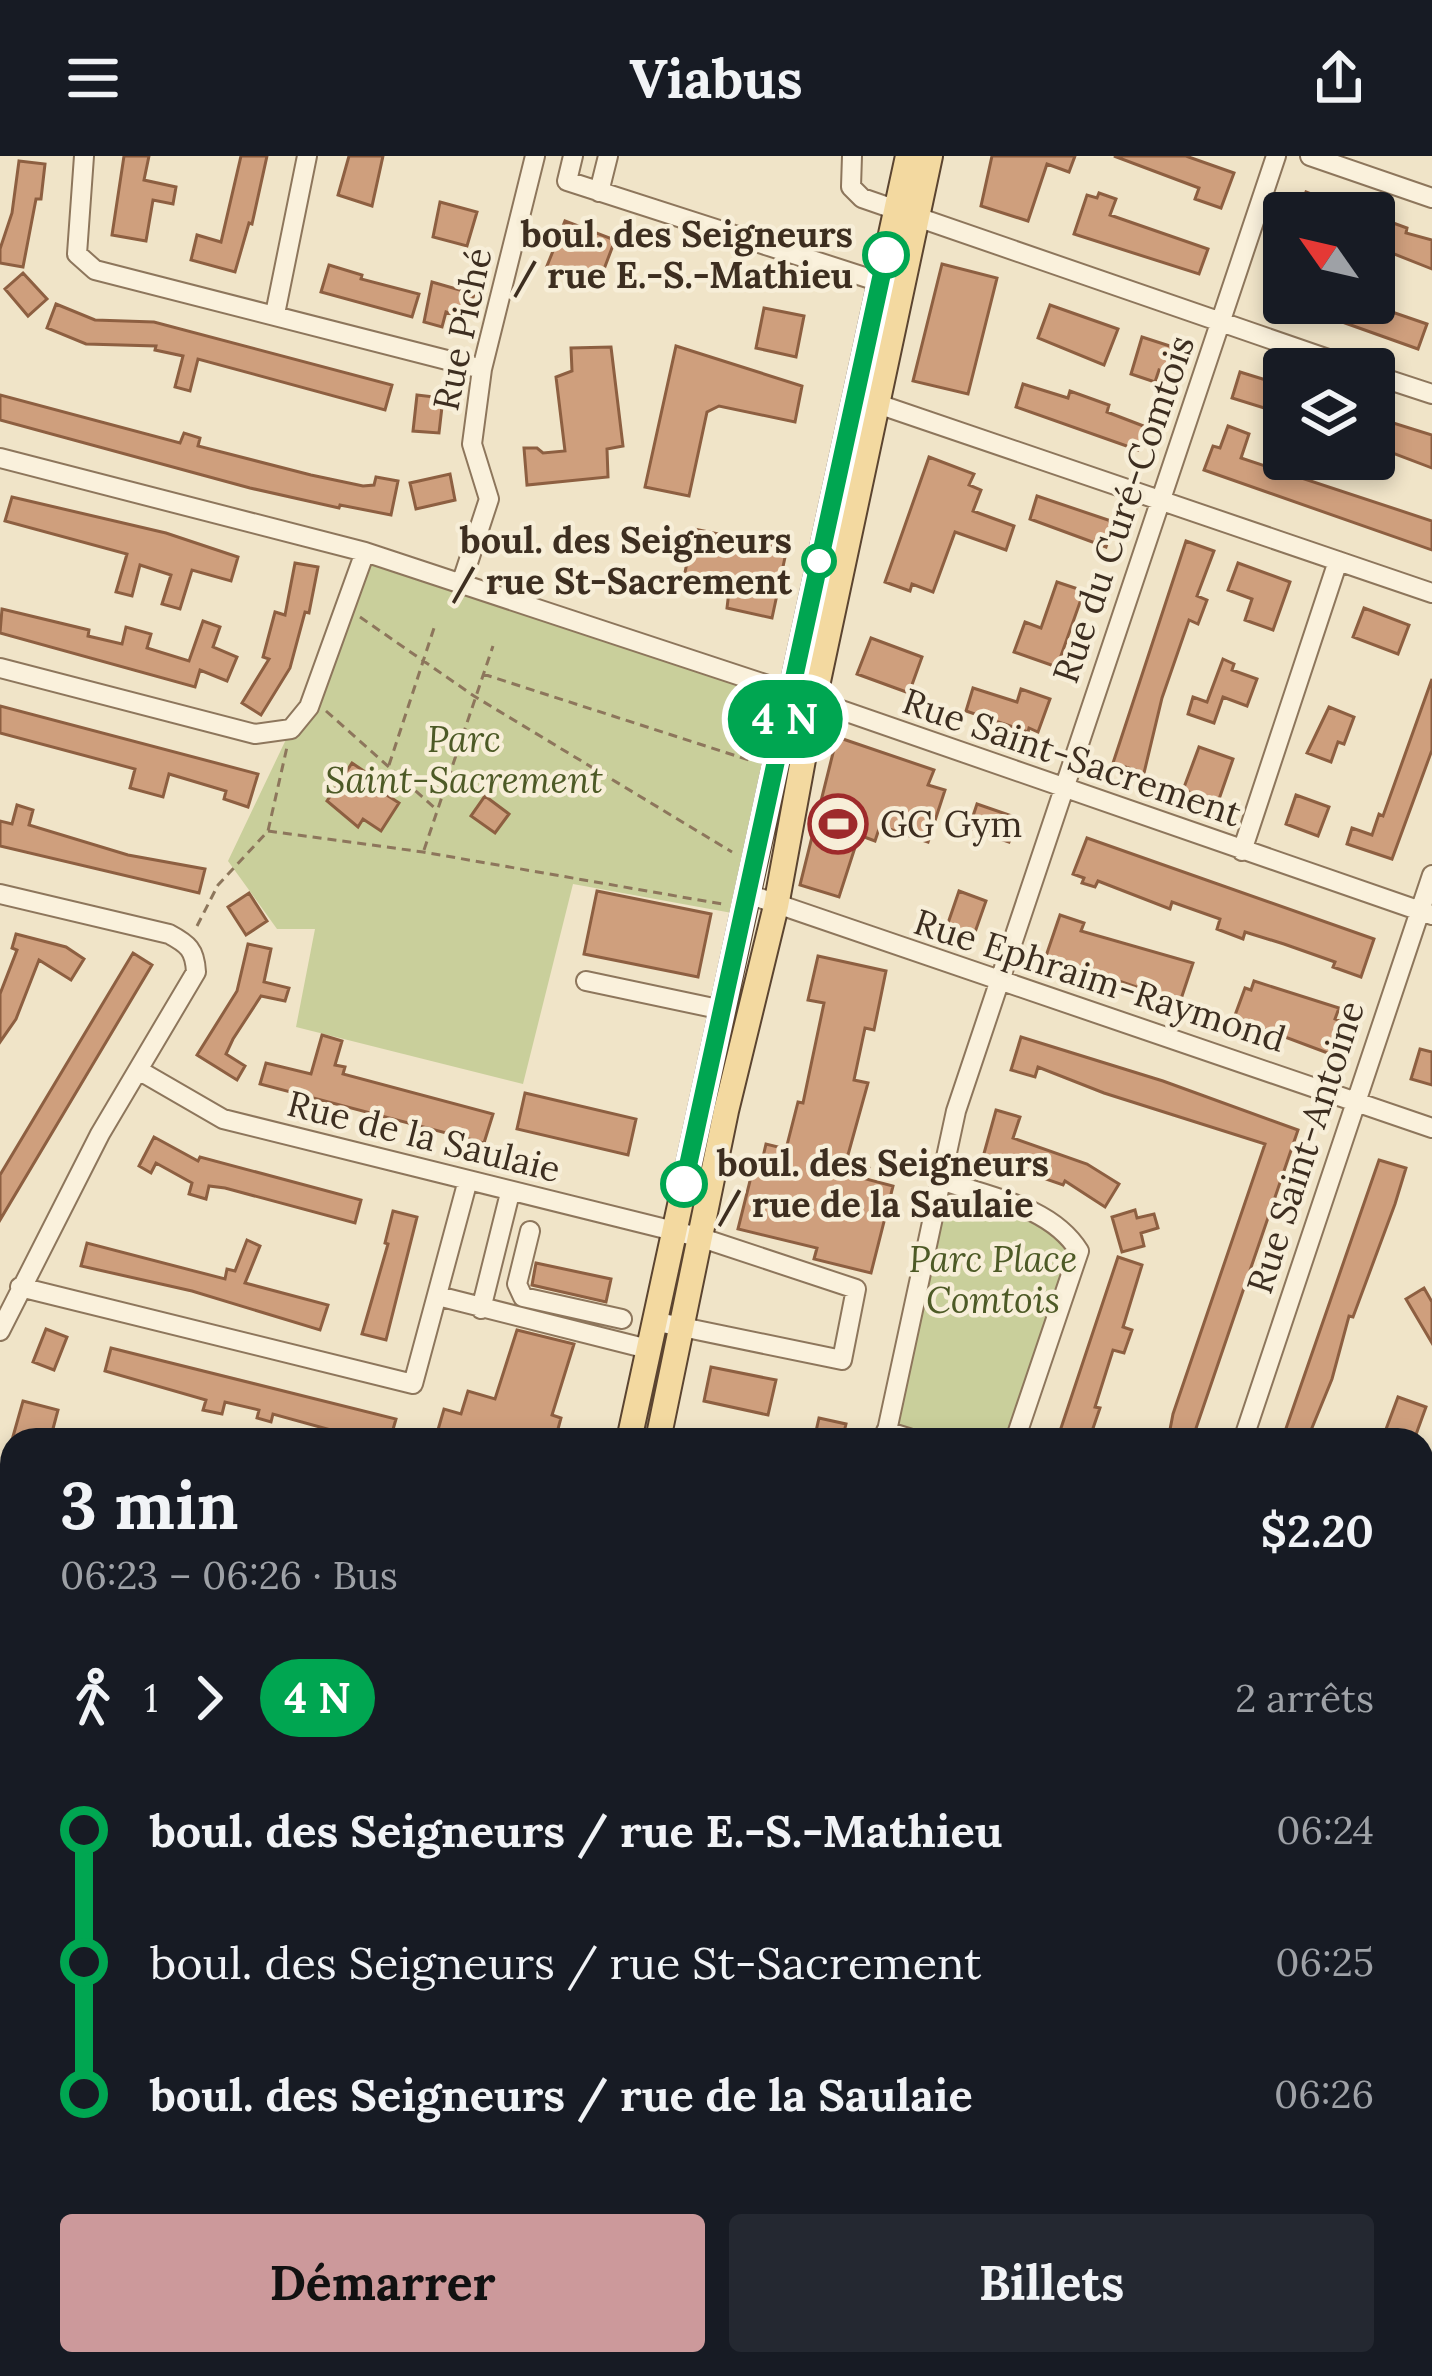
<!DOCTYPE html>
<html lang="fr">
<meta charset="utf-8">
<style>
body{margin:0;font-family:Lora,serif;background:#242831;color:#f1f3f6;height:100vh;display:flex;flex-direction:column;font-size:45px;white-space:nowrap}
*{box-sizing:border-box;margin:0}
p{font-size:39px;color:#9ea1a6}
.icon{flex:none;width:66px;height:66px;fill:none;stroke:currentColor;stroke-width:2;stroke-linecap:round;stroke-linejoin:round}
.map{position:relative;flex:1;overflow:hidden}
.sheet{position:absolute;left:0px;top:1272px;width:1434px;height:948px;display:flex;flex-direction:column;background:#171b24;border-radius:36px 36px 0 0;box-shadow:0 6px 18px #0003}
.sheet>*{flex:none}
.badge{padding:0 24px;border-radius:39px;font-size:42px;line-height:78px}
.needle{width:78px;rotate:304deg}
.fabs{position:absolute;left:1263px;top:36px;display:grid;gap:24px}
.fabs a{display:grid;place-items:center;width:132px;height:132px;border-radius:12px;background:#171b24;box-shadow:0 6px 18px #0003;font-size:60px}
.map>.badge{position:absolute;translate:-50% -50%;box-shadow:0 0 0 6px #fff}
.legs{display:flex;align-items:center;gap:18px;height:132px;padding:0 60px;font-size:39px}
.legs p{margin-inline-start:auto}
.head{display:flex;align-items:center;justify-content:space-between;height:204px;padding:0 60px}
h1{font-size:66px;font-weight:700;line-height:90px}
.cta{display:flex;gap:24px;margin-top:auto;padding:24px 60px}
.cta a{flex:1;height:138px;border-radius:12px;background:#cc999b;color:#111;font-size:48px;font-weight:700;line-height:138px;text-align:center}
.cta a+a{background:#242831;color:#f1f3f6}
ul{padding:0 60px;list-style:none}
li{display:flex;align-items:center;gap:42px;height:132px;font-size:45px}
li i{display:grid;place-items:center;width:18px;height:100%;margin:0 15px;background:currentColor}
li i::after{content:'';width:30px;height:30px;margin:-15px;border:9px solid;border-radius:50%;background:#171b24}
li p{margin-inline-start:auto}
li:first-child i{background:linear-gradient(#0000 50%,currentColor 0)}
li:last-child i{background:linear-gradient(currentColor 50%,#0000 0)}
header{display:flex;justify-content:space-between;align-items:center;height:156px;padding:0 60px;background:#171b24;font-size:54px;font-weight:700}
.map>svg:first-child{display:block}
.green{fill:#c9cf9b}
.water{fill:#a9c4bc;stroke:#6f938a;stroke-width:3}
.building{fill:#cf9f7d;stroke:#8d5f41;stroke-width:3}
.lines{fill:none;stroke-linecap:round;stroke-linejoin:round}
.minor-casing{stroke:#8d765c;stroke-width:22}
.major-casing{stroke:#5b4430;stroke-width:28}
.path{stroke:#8d765c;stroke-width:3;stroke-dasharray:9 6;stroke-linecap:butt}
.minor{stroke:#faf1dc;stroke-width:18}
.major{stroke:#f3d9a0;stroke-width:24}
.line-1-casing{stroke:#fff;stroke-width:27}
.line-1{stroke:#00a651;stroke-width:18}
.stop-1-dot{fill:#fff;stroke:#00a651;stroke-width:6}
.labels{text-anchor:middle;stroke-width:9;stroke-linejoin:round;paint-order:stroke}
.stop-label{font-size:36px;font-weight:bold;fill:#3d2e20;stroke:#f7eed8;text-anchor:end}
.street-label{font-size:36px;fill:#3d2e20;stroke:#f7eed8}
.park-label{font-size:36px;font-style:italic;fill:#4d5a26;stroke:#f7eed8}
.poi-label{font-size:36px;fill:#3d2e20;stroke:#f7eed8;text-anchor:start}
</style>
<header><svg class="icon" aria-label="menu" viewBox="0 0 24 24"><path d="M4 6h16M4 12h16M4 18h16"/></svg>Viabus<svg class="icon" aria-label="share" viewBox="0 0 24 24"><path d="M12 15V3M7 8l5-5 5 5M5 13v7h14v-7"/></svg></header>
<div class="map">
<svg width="1432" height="2220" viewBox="0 0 1432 2220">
<rect width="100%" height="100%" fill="#f0e4c8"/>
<path class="green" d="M365,396L792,537L743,759L573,728L523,928L296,871L315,773H277L228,705L291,573Z
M941,1024L1049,1062L1079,1095L1015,1284H915L886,1275Z"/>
<path class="water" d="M1432,2153V2220H1355L1369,2208H1422V2162Z"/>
<path class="building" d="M124,0H149L144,24L176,31L173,48L153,44L146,85L112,79Z
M241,0H267L252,68L249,67L235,116L191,104L197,79L221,86Z
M349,0H383L372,50L338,39Z
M992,0H1075L1069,16L1047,8L1028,65L981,50Z
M1114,0H1186L1234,17L1221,52L1195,43L1199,32Z
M19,5L45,8L41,43H36L23,111L0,107V93L12,57Z
M1306,36L1357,56V57H1298Z
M1099,37L1116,43L1110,59L1208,93L1199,118L1074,78L1087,39L1097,42Z
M440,46L477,56L467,90L433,81Z
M1374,60L1407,72L1406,77L1432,84V113L1374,90Z
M565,65L615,84L598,129L547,110Z
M942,108L997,122L968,238L913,225Z
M329,109L362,119L361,123L419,138L412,161L321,136Z
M23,117L47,143L28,160L5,133Z
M432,126L474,138L467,163L446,156L442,171L424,166Z
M1289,147H1366L1427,168L1418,193Z
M56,148L95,164L154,166L392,229L385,254L198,203L190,235L175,231L183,200L155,194L156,190L86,188L47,172Z
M1050,149L1118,173L1104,209L1038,182Z
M764,152L804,160L796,201L756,192Z
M1142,181L1173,191L1165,216L1159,214L1155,226L1131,218Z
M676,190L802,230L795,266L719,250L707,256L689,340L645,331Z
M611,191L623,290L607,293L608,321L527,329L524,292H537L543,297L565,295L556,221L572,215L571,192Z
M1240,216L1282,229L1274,255L1232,242Z
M1023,228L1068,242L1070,235L1109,249L1107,256L1146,271L1138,294L1016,251Z
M0,239L180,287L184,277L200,282L198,290L311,319L363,330L374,329L376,321L398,325L391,359L340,349L339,352L250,332L0,264Z
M417,239L443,242L439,277L413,275Z
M1374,261L1432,279V312L1374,290Z
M1228,270L1249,278L1241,302L1432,365V394L1204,314L1213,290L1220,292Z
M929,301L974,318L969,329L981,334L973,355L1014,370L1006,394L955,376L933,436L912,428L910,435L885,426Z
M450,318L455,344L416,353L410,327Z
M1037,340L1114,366L1106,391L1030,363Z
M12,341L166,377L238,401L231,425L192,414L180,453L162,448L171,419L140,409L132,440L116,436L127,398L5,365Z
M694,373L787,392L772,462L727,452L729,435L683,426Z
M1186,385L1214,395L1197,440L1207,444L1198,468L1189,464L1162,542L1144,617L1113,607Z
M295,407L318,411L309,457L305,456L290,512L261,559L242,547L269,503L263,501L275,456L285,459Z
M1238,407L1290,426L1273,474L1245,464L1252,443L1228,434Z
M1057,426L1084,435L1057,511L1014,496L1025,466L1041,472Z
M1364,452L1409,469L1398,498L1353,481Z
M2,453L89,474L88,480L122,488L126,471L151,478L147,492L189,505L203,465L220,471L213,491L237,501L227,525L200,514L195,531L0,477Z
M871,482L922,501L909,537L857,518Z
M1223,503L1234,508L1232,514L1257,523L1247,550L1223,541L1214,567L1188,558L1193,541L1207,546Z
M1432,523V594L1392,703L1347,688L1352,672L1372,679L1379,658L1383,660Z
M973,532L1017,546L1021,533L1050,543L1038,576L1029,572L1028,576L966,555Z
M0,550L258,618L248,651L224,643L226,635L169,618L163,641L130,632L135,613L0,577Z
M1329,551L1354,561L1344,588L1338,586L1331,606L1307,597Z
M837,581L934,614L928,629L945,634L928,686L880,670L875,685L859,679L839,741L800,729Z
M1199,591L1233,603L1218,646L1183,634Z
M352,607L374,622L370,628L399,647L381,675L363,663L358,671L327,645Z
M1296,639L1329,651L1318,680L1286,668Z
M485,640L509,658L495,677L471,660Z
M977,648L1018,662L1009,686L969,672Z
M17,649L33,654L29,669L128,699L205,713L199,737L0,690V665L12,668Z
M1087,682L1374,783L1361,821L1333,811L1335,806L1284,788L1245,776L1243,783L1217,773L1220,763L1172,746L1170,753L1098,725L1095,731L1082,727L1084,722L1073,718Z
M597,735L711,758L698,821L584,798Z
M959,735L986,745L974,779L947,770Z
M249,737L267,765L246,779L228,751Z
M1060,759L1084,767L1081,775L1193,807L1180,846L1046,800Z
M16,778L66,791L84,803L71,824L39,804L16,863L0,886V838L17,794L12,792Z
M248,788L271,793L264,826L289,832L285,845L261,840L233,883L226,898L245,910L237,924L197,899L237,835Z
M133,797L152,809L0,1064V1019Z
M818,800L886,815L874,874L865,872L854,924L868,927L846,1006L869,1012L866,1023L893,1030L871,1117L814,1103L817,1092L738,1073L752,1017L759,1018L766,988L786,993L798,946L803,947L824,847L808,844Z
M1254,825L1339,852L1335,863L1345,867L1333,899L1234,862L1245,832L1251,834Z
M322,879L342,885L335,909L345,911L343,918L493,958L484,987L260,928L266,907L311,918Z
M1021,881L1163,925L1298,974L1192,1284H1168L1173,1258L1265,988L1104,937L1038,911L1035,921L1011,914Z
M1420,893L1432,896V929L1411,923Z
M525,937L636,963L628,999L517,973Z
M996,954L1020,961L1013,982L1087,1008L1119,1028L1105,1051L1065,1025L1063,1029L983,1001Z
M154,981L198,1005L200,1001L361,1044L355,1067L225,1032L209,1030L206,1043L189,1038L192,1027L156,1007L151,1017L139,1010Z
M1379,1004L1406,1012L1395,1048L1353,1161L1349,1160L1332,1223L1307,1284H1282Z
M1135,1054L1137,1062L1154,1058L1158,1072L1141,1077L1144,1090L1122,1096L1112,1061Z
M393,1055L417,1061L386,1184L362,1178L388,1088L385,1087Z
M247,1084L260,1090L245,1127L328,1149L320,1174L192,1135L81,1110L87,1087L225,1123L227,1113L235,1115Z
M1118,1101L1142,1109L1123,1171L1132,1174L1124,1197L1113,1194L1095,1251L1100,1252L1089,1284H1077L1059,1278Z
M536,1107L611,1123L606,1146L532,1129Z
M1424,1132L1432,1146V1187L1406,1143Z
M46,1173L67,1181L54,1214L33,1206Z
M517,1174L574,1188L552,1259L561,1262L555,1284H435L444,1253L461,1258L468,1235L495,1243Z
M111,1192L396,1263L390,1284L338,1276L273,1258L271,1266L257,1262L259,1254L225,1246L222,1258L203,1254L206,1244L105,1215Z
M711,1211L776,1224L768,1259L704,1245Z
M1398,1241L1426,1251L1414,1284H1382Z
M23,1245L58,1254L50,1284H12Z
M819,1262L846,1268L842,1284H814Z"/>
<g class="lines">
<defs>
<path id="minor" d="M84,0L77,98L95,114L482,213
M573,0L567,25L880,126
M852,0L851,31L862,42L1357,213
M1310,0L1432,42
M599,36L608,0
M275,158L307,0
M1374,219L1432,238
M869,245L1432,437
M0,302L365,396L792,537L1432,759
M461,428L489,343L472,288L482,213L535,0
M0,512L255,578L291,573L309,551L365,396
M1242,695L1338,405
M0,738L169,778C188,788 195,794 196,816L100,978L0,1175
M748,738L1432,972
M586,825L723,854
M140,915L223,963L702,1082L856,1133L842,1204L653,1165
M941,1024C989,1041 1051,1050 1079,1095L1015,1284
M530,1075L517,1128L523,1141L622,1163
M20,1131L413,1228L468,1024
M438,1140L648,1193
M481,1153L510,1037
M886,1275L915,1284
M885,1284L956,955L1276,0
M1243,1284L1432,719
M0,1352L12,1355
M1422,1385L1432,1354
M1422,1535L1432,1551
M0,1573L12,1577
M1422,1650L1432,1643
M0,1747L12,1751
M0,2007L12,2011
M0,2118L12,2068
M354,2213L380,2214
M18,2220L21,2208
M234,2220L237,2208
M270,2220L273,2208
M378,2220L380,2214L402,2220
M496,2220L500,2208"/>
<path id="major" d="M629,1284L908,0
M658,1284L726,955L776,750L814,544L930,0
M1422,1952L1432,1944
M421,2220L424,2208
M451,2220L455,2208
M983,2220L1000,2208"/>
</defs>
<use href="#minor" class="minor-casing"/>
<use href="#major" class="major-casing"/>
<path class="path" d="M360,461L474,540L732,696
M483,518L752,605
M326,555L436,653
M389,609L435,469
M268,675L423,696L722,748
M424,694L493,490
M197,770L218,729L268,675L287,591
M0,1909L12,1912
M0,1928L4,1910"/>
<use href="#minor" class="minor"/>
<use href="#major" class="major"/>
</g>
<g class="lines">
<defs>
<path id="line-1" d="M684,1028L886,99"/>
</defs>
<use href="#line-1" class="line-1-casing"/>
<use href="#line-1" class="line-1"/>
</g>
<defs>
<symbol id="stadium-ring" viewBox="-11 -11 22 22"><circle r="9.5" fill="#f7eed8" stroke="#9e2a2b" stroke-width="1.5"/><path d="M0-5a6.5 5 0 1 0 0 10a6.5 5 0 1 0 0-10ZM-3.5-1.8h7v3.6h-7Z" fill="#9e2a2b"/></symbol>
</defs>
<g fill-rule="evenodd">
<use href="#stadium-ring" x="805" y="635" width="66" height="66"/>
</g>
<g class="stop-1-dot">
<circle cx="886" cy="99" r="21"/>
<circle cx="819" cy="405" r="15"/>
<circle cx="684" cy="1028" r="21"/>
</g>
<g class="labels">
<g class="stop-label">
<text x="853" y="91">boul. des Seigneurs<tspan x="853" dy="41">/ rue E.-S.-Mathieu</tspan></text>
<text x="792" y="397">boul. des Seigneurs<tspan x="792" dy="41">/ rue St-Sacrement</tspan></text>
<text x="717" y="1020" text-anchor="start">boul. des Seigneurs<tspan x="717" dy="41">/ rue de la Saulaie</tspan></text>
</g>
<g class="street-label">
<text transform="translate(462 173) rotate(-78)" y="13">Rue Piché</text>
<text transform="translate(1123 353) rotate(-71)" y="13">Rue du Curé-Comtois</text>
<text transform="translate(1072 601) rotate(19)" y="13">Rue Saint-Sacrement</text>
<text transform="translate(1100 824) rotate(18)" y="13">Rue Ephraim-Raymond</text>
<text transform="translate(424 980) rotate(14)" y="13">Rue de la Saulaie</text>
<text transform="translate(1305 991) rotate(-72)" y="13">Rue Saint-Antoine</text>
</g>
<g class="park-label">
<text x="464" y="596">Parc<tspan x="464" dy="41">Saint-Sacrement</tspan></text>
<text x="993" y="1116">Parc Place<tspan x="993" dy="41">Comtois</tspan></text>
</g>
<g class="poi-label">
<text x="880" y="681">GG Gym</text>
</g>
</g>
</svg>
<div class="fabs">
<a><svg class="needle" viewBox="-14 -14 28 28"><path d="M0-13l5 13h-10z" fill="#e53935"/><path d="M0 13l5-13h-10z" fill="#9ea1a6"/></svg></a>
<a><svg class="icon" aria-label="layers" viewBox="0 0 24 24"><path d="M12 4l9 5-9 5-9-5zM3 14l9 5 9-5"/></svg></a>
</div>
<b class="badge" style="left:785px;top:563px;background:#00a651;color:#fff">4 N</b>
<section class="sheet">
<div class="head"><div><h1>3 min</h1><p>06:23 – 06:26 · Bus</p></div><b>$2.20</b></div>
<div class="legs"><svg class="icon" aria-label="walk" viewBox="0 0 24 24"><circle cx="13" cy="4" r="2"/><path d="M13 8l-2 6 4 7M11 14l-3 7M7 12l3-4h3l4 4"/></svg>1<svg class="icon" aria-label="forward" viewBox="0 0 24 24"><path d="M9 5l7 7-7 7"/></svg><b class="badge" style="background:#00a651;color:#fff">4 N</b><p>2 arrêts</p></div>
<ul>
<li><i style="color:#00a651"></i><b>boul. des Seigneurs / rue E.-S.-Mathieu</b><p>06:24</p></li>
<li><i style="color:#00a651"></i><span>boul. des Seigneurs / rue St-Sacrement</span><p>06:25</p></li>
<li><i style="color:#00a651"></i><b>boul. des Seigneurs / rue de la Saulaie</b><p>06:26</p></li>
</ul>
<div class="cta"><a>Démarrer</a><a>Billets</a></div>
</section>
</div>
